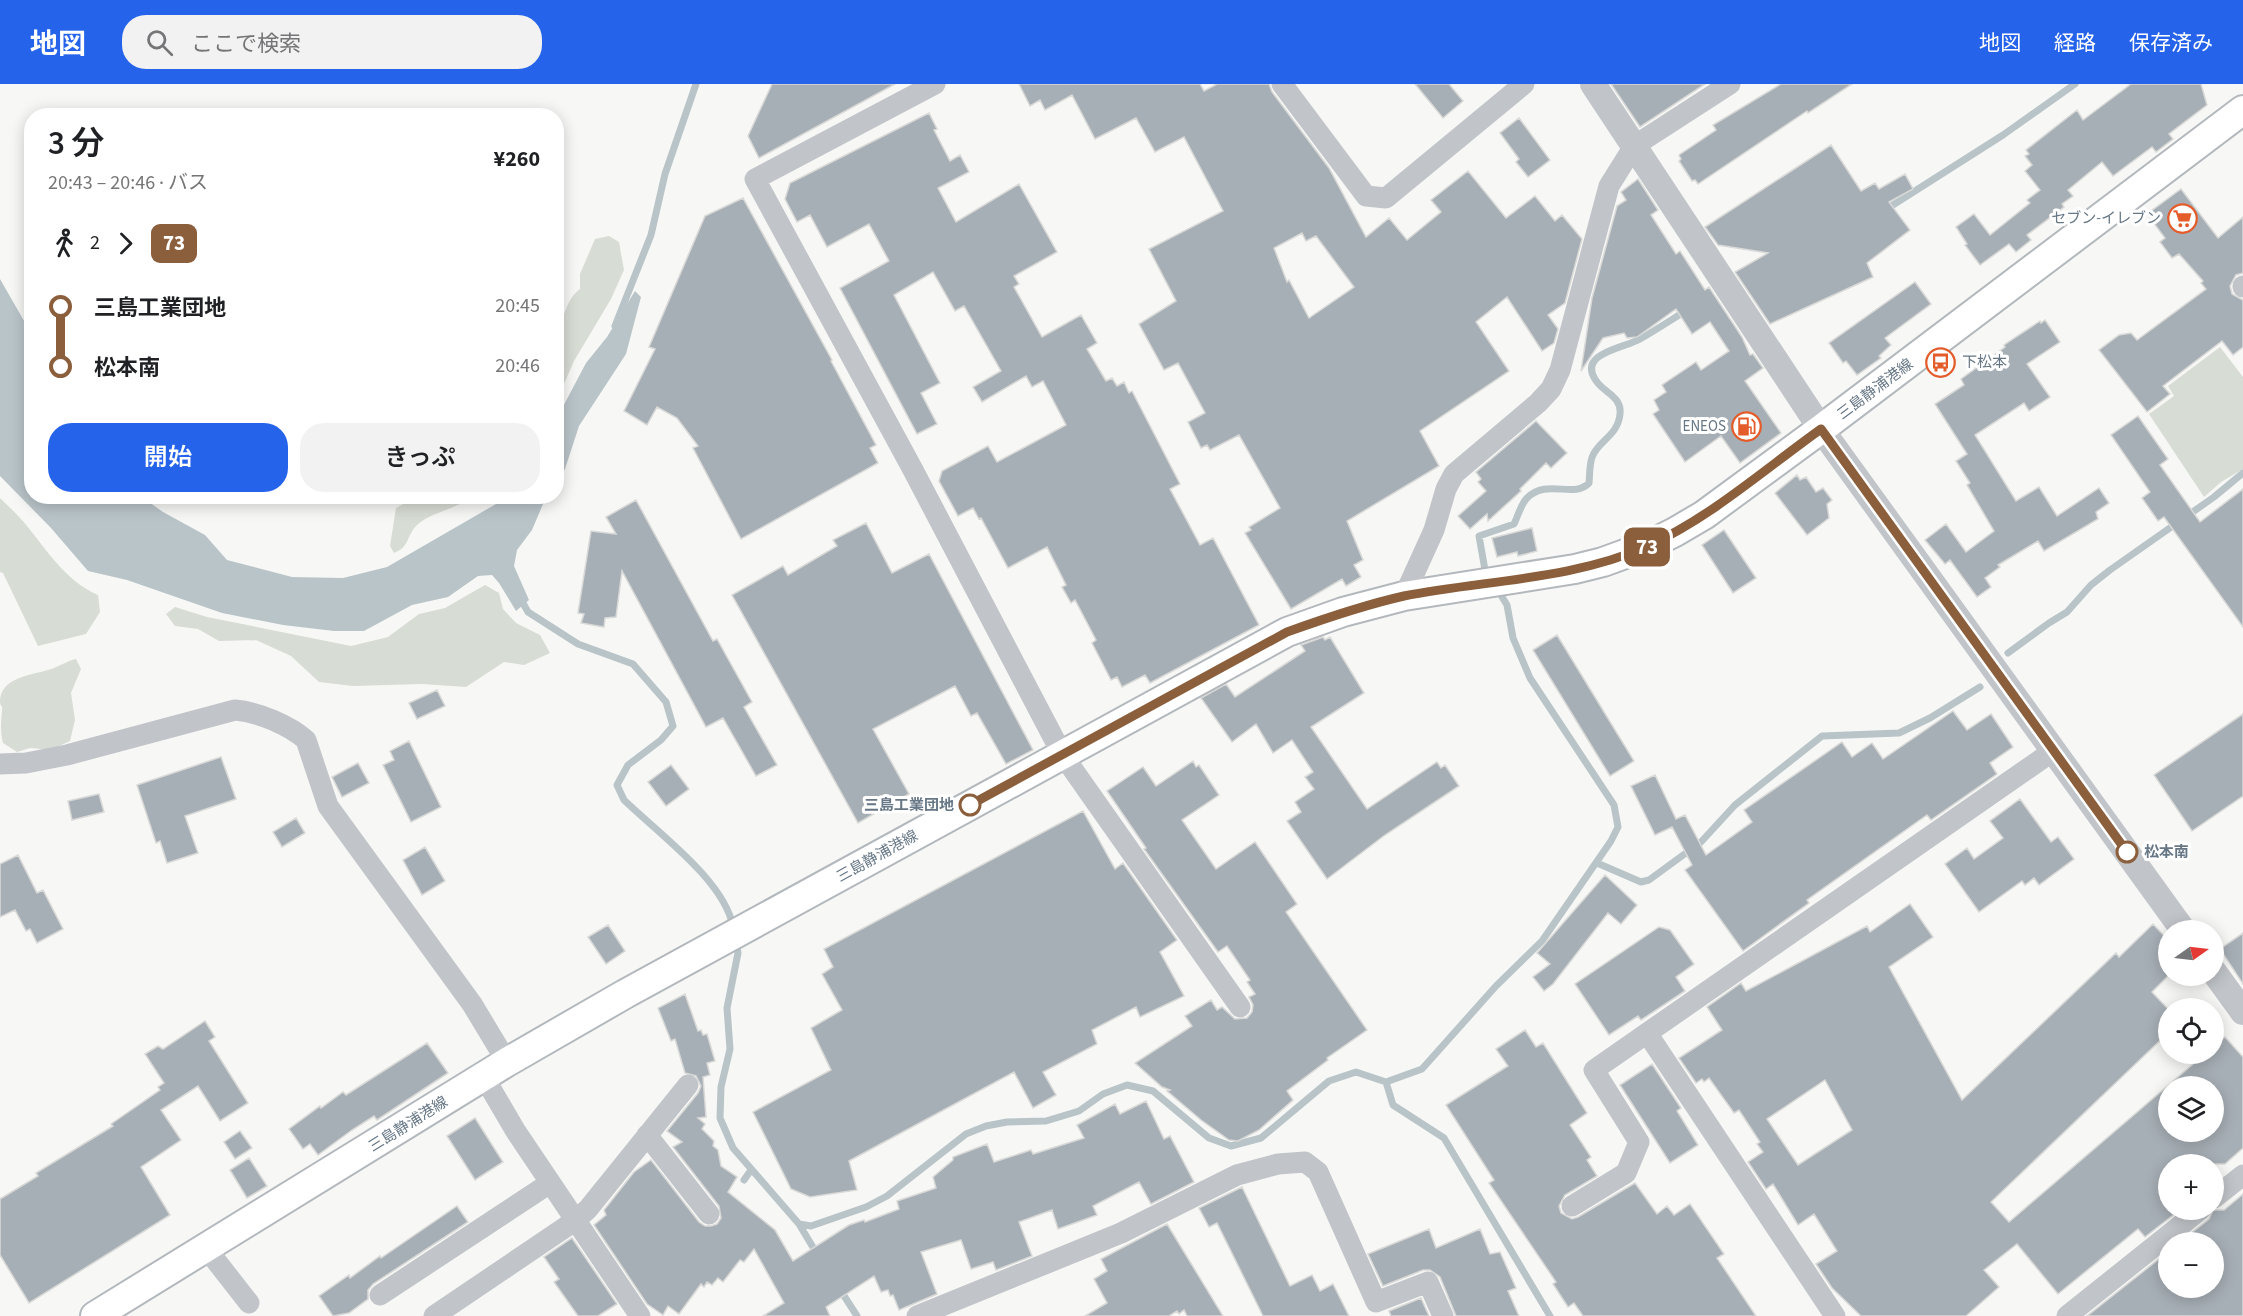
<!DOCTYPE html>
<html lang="ja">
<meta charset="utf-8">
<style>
body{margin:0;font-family:"Source Sans 3","Noto Sans JP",sans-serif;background:#f2f2f2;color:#202124;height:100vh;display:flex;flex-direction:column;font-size:22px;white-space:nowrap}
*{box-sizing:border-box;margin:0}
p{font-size:20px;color:#757577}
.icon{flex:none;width:33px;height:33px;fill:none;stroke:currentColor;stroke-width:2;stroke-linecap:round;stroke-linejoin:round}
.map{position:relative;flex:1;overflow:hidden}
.side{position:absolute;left:24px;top:24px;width:540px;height:396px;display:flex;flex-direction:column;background:#fff;border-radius:24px;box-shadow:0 3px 15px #0003}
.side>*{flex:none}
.badge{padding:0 12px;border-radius:9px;font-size:21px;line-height:39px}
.needle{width:39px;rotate:76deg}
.buttons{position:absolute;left:2158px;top:836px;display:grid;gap:12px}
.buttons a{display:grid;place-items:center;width:66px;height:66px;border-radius:50%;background:#fff;box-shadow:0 3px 15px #0003;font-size:30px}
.map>.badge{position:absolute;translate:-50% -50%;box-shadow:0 0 0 3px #fff}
.legs{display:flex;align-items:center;gap:9px;height:66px;padding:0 24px;font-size:20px}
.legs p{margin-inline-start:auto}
.headline{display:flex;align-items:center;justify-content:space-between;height:102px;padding:0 24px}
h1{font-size:33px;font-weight:600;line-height:45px}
.action{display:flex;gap:12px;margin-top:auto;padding:12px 24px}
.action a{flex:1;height:69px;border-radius:24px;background:#2563eb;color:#fff;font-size:24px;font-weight:600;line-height:69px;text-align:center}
.action a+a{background:#f2f2f2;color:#202124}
ul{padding:0 24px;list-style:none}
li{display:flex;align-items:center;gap:21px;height:60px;font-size:22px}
li i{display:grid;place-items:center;width:9px;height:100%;margin:0 8px;background:currentColor}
li i::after{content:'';width:15px;height:15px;margin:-8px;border:4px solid;border-radius:50%;background:#fff}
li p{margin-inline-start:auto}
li:first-child i{background:linear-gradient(#0000 50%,currentColor 0)}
li:last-child i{background:linear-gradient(currentColor 50%,#0000 0)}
header{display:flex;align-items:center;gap:36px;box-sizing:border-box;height:84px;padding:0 30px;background:#2563eb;color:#fff}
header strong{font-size:28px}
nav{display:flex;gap:33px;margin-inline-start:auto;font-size:21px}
.search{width:420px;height:54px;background:#f2f2f2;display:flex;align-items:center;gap:15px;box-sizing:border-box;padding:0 21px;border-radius:24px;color:#757577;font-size:22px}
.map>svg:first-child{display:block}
.green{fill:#d7dcd4}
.water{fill:#b9c4c9}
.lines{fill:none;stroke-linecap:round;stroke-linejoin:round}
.stream{stroke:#b9c4c9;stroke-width:7}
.building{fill:#a7afb6;stroke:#d9d9d7;stroke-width:1.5;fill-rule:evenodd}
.secondary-casing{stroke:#b3b8bd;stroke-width:32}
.minor{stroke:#c1c5c9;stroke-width:21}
.tertiary{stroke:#c1c5c9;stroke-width:26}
.secondary{stroke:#fff;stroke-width:28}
.line-1-casing{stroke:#fff;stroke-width:14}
.line-1{stroke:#8b5e3c;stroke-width:9}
.stop-1-dot{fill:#fff;stroke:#8b5e3c;stroke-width:3}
.labels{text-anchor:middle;stroke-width:6;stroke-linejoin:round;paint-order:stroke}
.poi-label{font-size:15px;fill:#677786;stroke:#fff;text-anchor:end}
.street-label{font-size:15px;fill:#677786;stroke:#fff}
.stop-label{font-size:15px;font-weight:bold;fill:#677786;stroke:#fff;text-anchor:end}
</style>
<header>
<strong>地図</strong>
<div class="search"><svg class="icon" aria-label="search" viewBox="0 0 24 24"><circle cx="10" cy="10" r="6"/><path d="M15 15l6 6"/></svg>ここで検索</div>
<nav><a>地図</a><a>経路</a><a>保存済み</a></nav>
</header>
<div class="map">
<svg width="2243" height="1232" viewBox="0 0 2243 1232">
<rect width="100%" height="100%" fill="#f7f8f5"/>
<path class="green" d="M609,152L619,158L624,186L611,215L574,277L557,316C556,289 555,222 580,205V190L595,155Z
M2220,263L2243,293V385L2221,398L2204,413L2149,330L2174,312L2168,302Z
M417,412L471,413C455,426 433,427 417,441C406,452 410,463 394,469L390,462L396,424Z
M0,414C9,423 19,432 27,442C48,468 66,497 98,511L100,528L86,550L38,562L3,489L0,488Z
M485,501L499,509L503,525L516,539L540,551L550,569L524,581L504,578L466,603L422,600L353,602L319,598L291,572L256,556L219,557L198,545L175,542L166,530L175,523L207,533L351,562L388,553L419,530L445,524Z
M76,575L81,585L71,609L75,636L70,657L51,666L30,664L17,668L3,659C0,647 1,639 2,627C3,620 1,625 0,618C0,591 37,591 54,584C62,581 67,577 76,575Z"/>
<path class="water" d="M0,195L31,249L32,412L142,413L163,428L205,451L227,476L292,493L343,494L387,483L496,420L504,413H546L532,446L517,466L514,482L529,516L516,527L499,499L492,491L478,492L448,513L412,521L364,547H334L283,541L222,529L127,496L88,487L51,444L0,392Z
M635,207L641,213L626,270L579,342L565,385L557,397V334L586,279L607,253Z"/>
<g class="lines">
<path class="stream" d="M1885,126L2003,51L2075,0
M615,242L651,151L665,90L696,0
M1489,491L1485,486L1479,452L1514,440C1518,432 1521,420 1527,414C1547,394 1574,415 1589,399C1590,390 1589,379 1593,371C1600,356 1618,351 1620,330C1622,313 1605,309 1597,298C1575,269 1625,264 1640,255C1656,246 1671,236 1687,226
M519,512L528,528L578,560L633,580L666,618L673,642L661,656L628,681L617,701L624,716C657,748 725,797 733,843
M2008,569L2049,539L2067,528L2091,501L2110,486L2214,413L2243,389
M1597,779L1641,798L1649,796L1701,758L1735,721L1822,652L1899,649L1930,634L1980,603
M736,857L738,869L727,924L730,965L721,1003L720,1034L733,1064L799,1140L811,1142L866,1123L887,1112L966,1050L986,1042L1007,1038L1046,1037L1079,1027L1103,1010L1127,1001L1153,1007L1209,1054L1231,1062L1261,1054L1329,997L1356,988L1386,998L1422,985L1496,902L1542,857L1611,757L1618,743L1614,721L1530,594L1513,554L1507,521L1496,503
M1386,998L1393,1021L1444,1054L1550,1232
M744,1096L751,1086
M799,1140L817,1170
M839,1204L857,1232"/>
</g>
<path class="building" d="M772,0H895L759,74L748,52Z
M1019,0H1200L1204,7L1217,0H1269L1272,8L1329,84L1366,153L1389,134L1407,156L1441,128L1431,116L1468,87L1506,134L1535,112L1555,137L1562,131L1582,155L1565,219L1548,231L1558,245L1554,259L1542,267L1507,213L1476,238L1509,287L1420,347L1439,382L1347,437L1363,476L1354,481L1361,493L1346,502L1342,495L1291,525L1245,449L1251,446L1249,443L1280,424L1239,351L1210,366L1207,361L1201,364L1188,338L1205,329L1178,279L1164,286L1139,240L1176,217L1149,165L1223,127L1184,53L1155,68L1136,34L1095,55L1072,11L1045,26L1040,16L1030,22ZM1302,149L1306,157L1316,152L1354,203L1309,234L1289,196L1287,198L1274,164Z
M1415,0H1449L1463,17L1443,34Z
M1611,0H1705L1640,43Z
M1781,0H1852L1808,29L1807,27L1698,100L1695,96L1692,97L1679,77L1681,75L1679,71L1716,46L1713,41Z
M2131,0H2201L2207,21L2169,50L2173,55L2156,68L2152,63L2113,92L2102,78L2068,106L2073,112L2062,120L2064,123L2027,151L2031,156L2016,168L2009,160L1980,181L1965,161L1967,160L1956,143L1974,130L1990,151L2030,119L2027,116L2040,106L2025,87L2032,81L2025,72L2029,70L2026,66L2077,26L2083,36Z
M929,29L937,45L934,46L950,77L960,71L969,88L938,104L956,138L1019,100L1057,168L1014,192L1019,200L1014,203L1042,253L1081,231L1097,259L1087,265L1106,297L1112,294L1117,302L1124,298L1129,309L1132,307L1180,400L1170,405L1200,461L1213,454L1259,541L1150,599L1145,591L1122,603L1117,593L1111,596L1092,559L1096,556L1075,516L1071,519L1062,503L1066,501L1047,463L1008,484L981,434L979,435L973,424L958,432L939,397L942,387L988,362L997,378L1066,341L1043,297L1032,303L1026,292L982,318L973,303L1001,287L964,222L955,227L933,188L894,211L940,299L921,309L937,340L917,350L840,204L889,177L869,140L827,163L810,131L797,138L785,115L790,99Z
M1519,34L1550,76L1528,93L1516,78L1519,75L1500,49Z
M1831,61L1861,107L1875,99L1879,105L1905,90L1913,105L1889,118L1910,146L1867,179L1873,193L1770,240L1735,188L1768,169L1718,161L1705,143Z
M1638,95L1658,126L1651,131L1676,170L1680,167L1705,206L1709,203L1742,253L1750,271L1753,270L1763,284L1745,297L1781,349L1740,379L1721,352L1685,378L1653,330L1659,326L1654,316L1666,308L1662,301L1696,278L1701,286L1729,267L1710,238L1692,250L1676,225L1637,253L1627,254L1624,249L1603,254L1581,287L1592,214L1617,122L1626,116L1621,108Z
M2181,105L2218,154L2243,133V189L2236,191L2230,202L2232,210L2243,216V263L2233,271L2222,257L2163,302L2170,310L2147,328L2099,266L2119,251L2131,249L2137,256L2206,205L2201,199L2203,197L2179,170L2172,174L2160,158L2165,154L2147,130Z
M743,114L832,276L831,277L876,361L870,364L878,379L741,455L693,364L698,362L677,334L657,323L647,341L624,327L655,265L649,263L705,132Z
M1915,198L1931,220L1885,254L1891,261L1879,272L1881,274L1857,291L1846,277L1843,279L1829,259Z
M2045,236L2060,258L2027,280L2050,313L2029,327L2024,319L1975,351L2016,417L2039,403L2057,432L2099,404L2109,419L2096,428L2098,435L2044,467L2038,457L1998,481L2000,483L1985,494L1991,503L1977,513L1950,476L1945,480L1925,456L1946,440L1966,468L1994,447L1967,401L1970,399L1956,377L1967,370L1935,320L1964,301L1961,295L2005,263L2004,261L2040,237L2041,239Z
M2138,332L2168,375L2160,381L2200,438L2243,405V543L2164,433L2158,437L2142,414L2150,408L2111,351Z
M1536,337L1567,369L1551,384L1546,379L1520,405L1521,407L1488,437L1487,430L1470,445L1458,432L1486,407L1478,398L1481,395L1476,388Z
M1797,391L1800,396L1806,393L1816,408L1823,404L1832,416L1827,420L1829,434L1807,451L1775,409Z
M636,416L713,557L717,555L752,618L744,623L777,681L756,692L723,634L706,643L622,487L616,533L605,534L604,543L581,539L584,530L578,529L591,447L616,450L606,433Z
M866,439L892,489L929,470L1033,666L1006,680L977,629L971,632L955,602L873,645L909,710L858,739L732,511L783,482L788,491L837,462L833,456Z
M1532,444L1537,467L1518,472L1517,468L1497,473L1492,454Z
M1724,446L1756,494L1733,509L1702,461Z
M1557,551L1634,677L1610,692L1533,566Z
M1323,553L1325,556L1330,553L1364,609L1311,643L1367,725L1437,678L1441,684L1445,681L1459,702L1385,751L1327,795L1287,737L1301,728L1295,718L1314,705L1305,693L1313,688L1292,656L1273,669L1256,640L1232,658L1201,614L1226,600L1235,613L1305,567L1301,561Z
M437,606L445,622L417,635L409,619Z
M1953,627L1967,646L1991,630L2013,663L1990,679L1997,690L1931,736L1927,731L1807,816L1809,819L1743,867L1685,786L1692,781L1672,743L1655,751L1631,702L1655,691L1676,735L1685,731L1706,771L1752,738L1744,726L1842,658L1852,673L1872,659L1883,675Z
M2243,630V712L2192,747L2154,691Z
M409,657L441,723L411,738L383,681L394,676L390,667Z
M221,673L236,715L185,732L198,769L167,779L160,757L156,759L137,701Z
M1193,677L1196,683L1199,681L1219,711L1182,736L1216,785L1255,758L1297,820L1286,828L1367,946L1327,974L1328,976L1287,1007L1293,1016L1259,1046L1238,1057L1229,1056L1201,1036L1167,1007L1170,1006L1162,1003L1135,979L1192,942L1185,932L1211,916L1217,926L1222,923L1235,935L1247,934L1252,928L1253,921L1249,913L1255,910L1247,898L1250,896L1227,862L1218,868L1144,765L1146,764L1107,707L1143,683L1156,702Z
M358,679L369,699L342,713L332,693Z
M671,681L689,705L666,722L648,698Z
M99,710L104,728L72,736L68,717Z
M2020,715L2051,758L2058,753L2074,775L2039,801L2034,794L2025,801L2022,797L1979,828L1945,780L1967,764L1974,775L2003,754L1990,737Z
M1083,727L1115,785L1123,779L1177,856L1160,868L1184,912L1140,933L1136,923L1092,946L1097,960L1043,988L1056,1011L1033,1024L1014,988L849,1077L857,1106L810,1113L791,1105L753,1028L831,986L811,944L842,926L822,890L833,883L824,865Z
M296,734L305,749L282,763L273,748Z
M425,763L445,797L422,811L403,776Z
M18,771L37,809L43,806L63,845L37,859L30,845L26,847L15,826L0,833V780Z
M1605,791L1637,821L1621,840L1608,829L1553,900L1544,907L1533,893L1550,880L1537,869Z
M1910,820L1933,853L1889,883L1962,1016L2116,869L2119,873L2153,840L2169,857V891L2152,908L2169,926V948L1991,1118L2009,1138L2206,969H2214V962L2225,953L2243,973V1064L2225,1080H2169V1125H2181L2145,1153L2138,1145L2058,1210L2017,1160L1984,1186L1999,1203L1966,1232H1861L1832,1204L1816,1180L1837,1167L1814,1130L1798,1141L1773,1100L1766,1105L1748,1078L1763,1068L1757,1060L1760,1058L1739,1026L1734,1029L1709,994L1704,998L1702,995L1696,999L1679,974L1722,946L1707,923L1741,899L1746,907L1867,842L1870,848ZM1825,996L1852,1046L1798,1081L1767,1035ZM2169,1002H2214V1047H2169Z
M608,841L625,867L606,880L588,853Z
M1659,843L1670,846L1694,880L1676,893L1685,907L1641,936L1638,932L1609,951L1575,900Z
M2243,849V900L2220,865Z
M685,910L698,947L701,946L703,951L707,950L715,977L707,979L710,991L703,993L706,1033L698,1034L705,1040L702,1045L714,1057L713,1062L718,1066L721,1082L737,1093L728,1108L775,1146L793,1177L849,1141L864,1136L865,1138L899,1125L897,1117L936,1104L933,1093L953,1076V1073L987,1060L994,1078L1031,1066L1033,1070L1084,1054L1077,1041L1115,1020L1120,1030L1146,1017L1164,1055L1170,1052L1194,1098L1151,1120L1139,1098L1093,1122L1097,1131L1058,1145L1052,1126L1019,1138L1032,1172L996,1186L993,1178L971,1185L961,1156L921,1168L937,1210L899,1226L893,1211L890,1212L888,1206L881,1208L874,1192L826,1223L830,1232H763L784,1219L754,1165L744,1178L740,1176L723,1198L718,1194L712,1201L707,1198L704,1203L701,1200L679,1230L668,1222L663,1231L647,1220L594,1141L606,1131L604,1126L634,1088L651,1076L699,1138L705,1142H711L717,1140L721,1134L719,1122L673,1063L682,1058L667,1047L698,1009L701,1002L696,992L685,989L675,955L671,957L658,924Z
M205,937L215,953L209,957L248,1019L220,1037L198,1002L161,1026L181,1056L141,1083L170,1131L29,1219L0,1171V1115L38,1092L36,1089L113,1042L111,1040L160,1006L158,1003L164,999L145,970L158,962L163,965Z
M1525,946L1536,963L1543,959L1587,1029L1570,1041L1591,1073L1587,1076L1597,1092L1565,1111L1559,1122L1561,1129L1572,1135L1578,1133L1635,1099L1657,1130L1667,1122L1674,1131L1690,1120L1724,1170L1717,1174L1756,1232H1583L1574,1219L1568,1223L1553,1200L1556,1198L1489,1099L1494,1096L1446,1021L1508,982L1496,965Z
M427,959L448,989L377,1036L374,1032L352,1046L318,1071L310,1060L303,1065L289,1045L320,1022L321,1024L343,1008L346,1011Z
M1652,980L1681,1024L1677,1027L1698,1061L1670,1079L1620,1001Z
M475,1034L503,1078L475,1096L447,1052Z
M240,1047L252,1064L235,1075L224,1058Z
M249,1074L267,1102L247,1114L230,1086Z
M1242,1103L1290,1202L1312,1191L1320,1207L1333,1200L1349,1232H1263L1217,1139L1209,1143L1199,1124Z
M2243,1110V1232H2087L2169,1167V1203H2214V1158H2180L2209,1135L2213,1126H2224Z
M457,1122L468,1138L373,1200L368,1206V1215L349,1229L333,1232L319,1212L349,1191L350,1194L380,1172L381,1174Z
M1167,1140L1223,1232H1187L1184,1226L1179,1230L1177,1227L1169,1232H1085L1107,1219L1094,1195L1107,1187L1101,1175Z
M1429,1145L1436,1164L1480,1145L1490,1170L1500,1168L1516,1204L1508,1207L1519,1232H1456L1440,1193L1430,1186H1423L1383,1202L1368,1170Z
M572,1154L617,1220L598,1232H578L554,1198L559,1195L544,1173Z
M1421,1214L1429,1232H1391L1389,1227Z"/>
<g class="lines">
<defs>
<path id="secondary" d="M95,1232L507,978L625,910L1287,548L1343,528L1404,512L1575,485L1603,478L1647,462L1675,448L1704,431L1821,345L2243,26"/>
</defs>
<use href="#secondary" class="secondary-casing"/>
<path class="minor" d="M935,0L755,95L912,384L1062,670L1240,923
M1282,0L1366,112L1386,114L1524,0
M2243,202V203
M1404,512L1434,446L1446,405L1454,390L1538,319L1551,305L1560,286L1609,102L1634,62L1730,0
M0,680L26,679L67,671L235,626C258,628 289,641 306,656L328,722L472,920L507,978
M1647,949L1835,1232
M484,993L515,1046L640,1232
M647,1051L709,1130
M2214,1114L2243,1091
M1572,1122L1626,1089L1639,1058L1594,986L2053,667
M206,1164L249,1219
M380,1211L550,1099
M434,1232L576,1136L588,1125L688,1001
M917,1232L1121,1149L1237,1091L1278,1080L1305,1078L1318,1088L1376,1218L1428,1198L1443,1232
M2067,1232L2201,1125"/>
<path class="tertiary" d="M1593,0L1821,345L2183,846
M2214,888L2243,928"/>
<use href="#secondary" class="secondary"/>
</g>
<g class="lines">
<defs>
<path id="line-1" d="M970,721L1287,548C1326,534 1364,521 1404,512C1485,496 1572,496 1648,462C1711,433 1765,385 1821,345L2127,768"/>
</defs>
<use href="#line-1" class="line-1-casing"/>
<use href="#line-1" class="line-1"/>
</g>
<defs>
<symbol id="supermarket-ring" viewBox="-11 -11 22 22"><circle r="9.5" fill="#fff" stroke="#e35c2a" stroke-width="1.5"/><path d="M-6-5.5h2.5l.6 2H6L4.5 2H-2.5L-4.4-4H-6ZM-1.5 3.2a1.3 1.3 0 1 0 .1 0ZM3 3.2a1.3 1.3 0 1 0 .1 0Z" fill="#e35c2a"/></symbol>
<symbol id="bus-ring" viewBox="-11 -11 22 22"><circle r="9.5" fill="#fff" stroke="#e35c2a" stroke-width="1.5"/><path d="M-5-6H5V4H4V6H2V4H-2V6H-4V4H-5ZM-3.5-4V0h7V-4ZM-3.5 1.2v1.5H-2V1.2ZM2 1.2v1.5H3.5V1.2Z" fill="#e35c2a"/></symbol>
<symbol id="fuel-ring" viewBox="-11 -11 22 22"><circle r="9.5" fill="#fff" stroke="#e35c2a" stroke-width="1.5"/><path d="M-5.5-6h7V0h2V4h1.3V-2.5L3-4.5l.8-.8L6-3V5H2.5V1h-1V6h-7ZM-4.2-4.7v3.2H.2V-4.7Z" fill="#e35c2a"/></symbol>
</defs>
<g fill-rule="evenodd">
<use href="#supermarket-ring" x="2166" y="118" width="33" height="33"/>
<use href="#bus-ring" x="1924" y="262" width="33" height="33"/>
<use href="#fuel-ring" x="1730" y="326" width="33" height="33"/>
</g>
<g class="stop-1-dot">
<circle cx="970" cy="721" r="10"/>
<circle cx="2127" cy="768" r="10"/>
</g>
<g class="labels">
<g class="poi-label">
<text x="2161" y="139">セブン-イレブン</text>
<text x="1962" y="283" text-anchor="start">下松本</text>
<text x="1726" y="347">ENEOS</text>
</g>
<g class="street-label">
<text transform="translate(1875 305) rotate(-37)" y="5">三島静浦港線</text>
<text transform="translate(877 772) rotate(-29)" y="5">三島静浦港線</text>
<text transform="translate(408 1040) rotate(-32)" y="5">三島静浦港線</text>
</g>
<g class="stop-label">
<text x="954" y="726">三島工業団地</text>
<text x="2144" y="773" text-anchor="start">松本南</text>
</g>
</g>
</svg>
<div class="buttons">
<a><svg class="needle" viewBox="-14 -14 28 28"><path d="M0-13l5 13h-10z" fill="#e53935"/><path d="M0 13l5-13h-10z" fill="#757577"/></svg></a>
<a><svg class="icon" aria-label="locate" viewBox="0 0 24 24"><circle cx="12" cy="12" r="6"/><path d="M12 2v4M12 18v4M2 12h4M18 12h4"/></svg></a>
<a><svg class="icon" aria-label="layers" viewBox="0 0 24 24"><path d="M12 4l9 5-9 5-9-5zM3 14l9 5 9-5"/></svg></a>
<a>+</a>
<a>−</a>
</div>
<b class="badge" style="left:1647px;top:463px;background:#8b5e3c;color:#fff">73</b>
<section class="side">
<div class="headline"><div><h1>3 分</h1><p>20:43 – 20:46 · バス</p></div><b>¥260</b></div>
<div class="legs"><svg class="icon" aria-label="walk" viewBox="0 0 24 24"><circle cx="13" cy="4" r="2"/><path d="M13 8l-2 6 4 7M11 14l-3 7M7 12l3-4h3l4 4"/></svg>2<svg class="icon" aria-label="forward" viewBox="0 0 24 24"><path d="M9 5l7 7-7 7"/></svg><b class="badge" style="background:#8b5e3c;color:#fff">73</b></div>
<ul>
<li><i style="color:#8b5e3c"></i><b>三島工業団地</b><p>20:45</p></li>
<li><i style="color:#8b5e3c"></i><b>松本南</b><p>20:46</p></li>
</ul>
<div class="action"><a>開始</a><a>きっぷ</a></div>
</section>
</div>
